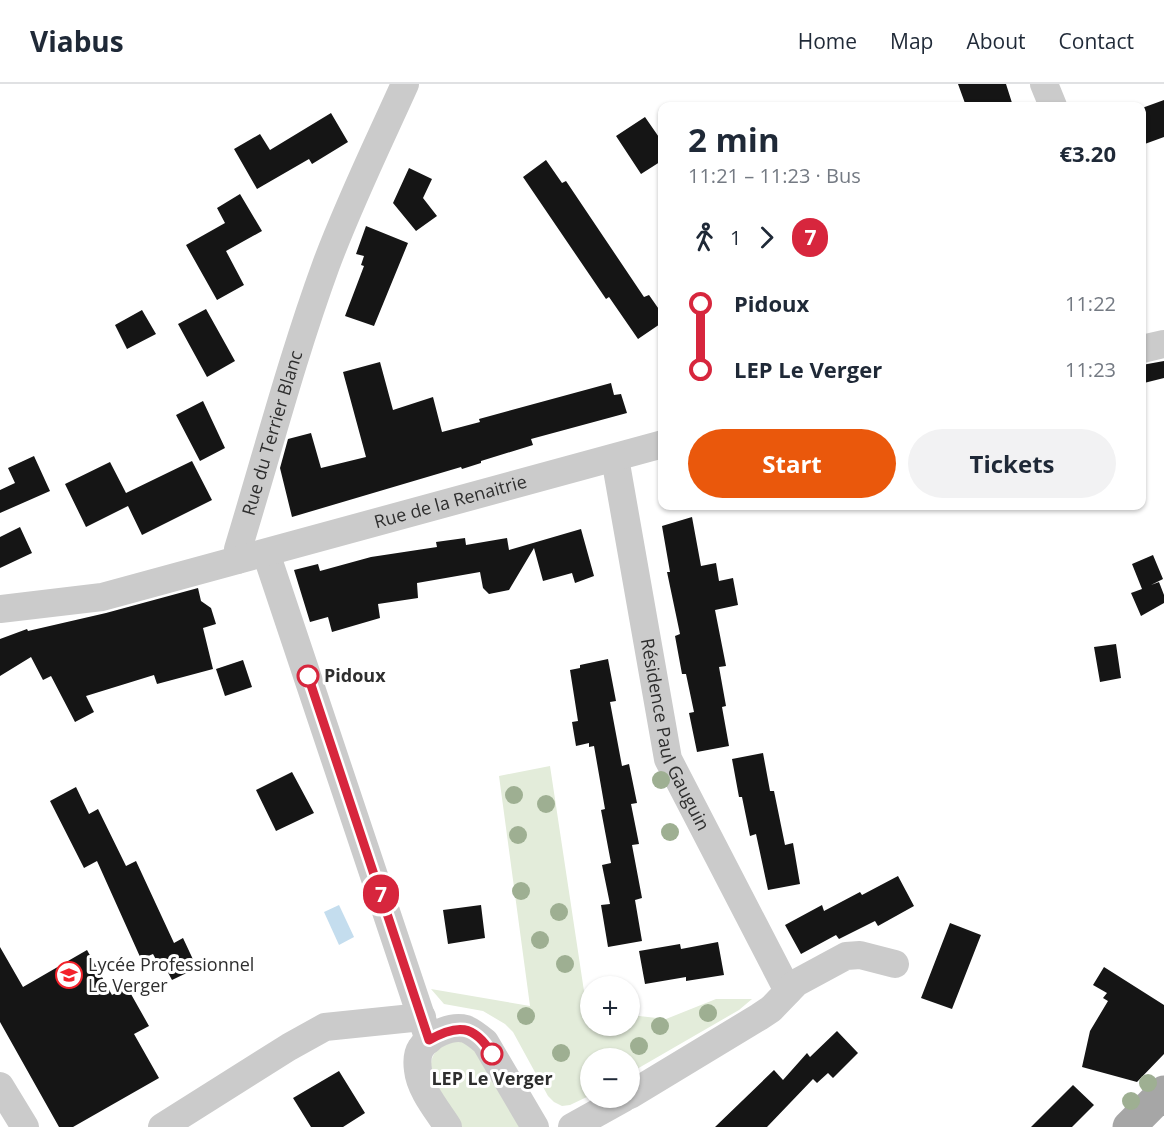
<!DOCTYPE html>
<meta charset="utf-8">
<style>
body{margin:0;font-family:"Open Sans",sans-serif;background:#f2f2f3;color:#1f2937;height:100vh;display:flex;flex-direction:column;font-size:22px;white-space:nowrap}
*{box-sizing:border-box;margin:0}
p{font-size:20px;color:#747a83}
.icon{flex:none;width:33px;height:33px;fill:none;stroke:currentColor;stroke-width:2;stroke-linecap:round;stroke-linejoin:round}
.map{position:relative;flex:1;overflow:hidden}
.details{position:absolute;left:658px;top:18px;width:488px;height:408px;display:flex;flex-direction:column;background:#fff;border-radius:12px;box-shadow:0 2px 4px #0004}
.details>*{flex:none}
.badge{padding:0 12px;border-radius:20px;font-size:21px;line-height:39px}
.fabs{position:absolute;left:580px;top:892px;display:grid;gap:12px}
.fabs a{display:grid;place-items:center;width:60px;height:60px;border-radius:50%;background:#fff;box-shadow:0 2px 4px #0004;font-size:30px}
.map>.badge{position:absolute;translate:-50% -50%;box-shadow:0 0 0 3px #fff}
.legs{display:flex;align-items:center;gap:9px;height:66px;padding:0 30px;font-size:20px}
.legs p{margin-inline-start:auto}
.headline{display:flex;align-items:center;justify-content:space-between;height:102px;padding:0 30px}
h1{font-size:33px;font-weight:700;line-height:45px}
.cta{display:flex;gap:12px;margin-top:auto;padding:12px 30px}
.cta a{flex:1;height:69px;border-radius:36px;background:#ea580c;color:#fff;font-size:24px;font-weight:700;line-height:69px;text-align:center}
.cta a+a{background:#f2f2f3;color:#1f2937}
ul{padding:0 30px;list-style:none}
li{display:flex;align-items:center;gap:21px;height:66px;font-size:22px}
li i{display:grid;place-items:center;width:9px;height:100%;margin:0 8px;background:currentColor}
li i::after{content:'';width:15px;height:15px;margin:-8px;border:4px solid;border-radius:50%;background:#fff}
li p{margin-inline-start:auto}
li:first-child i{background:linear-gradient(#0000 50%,currentColor 0)}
li:last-child i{background:linear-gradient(currentColor 50%,#0000 0)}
header{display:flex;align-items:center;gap:36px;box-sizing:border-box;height:84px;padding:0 30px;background:#fff;border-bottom:2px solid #e0e1e3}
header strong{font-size:28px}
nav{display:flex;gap:33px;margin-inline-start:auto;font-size:21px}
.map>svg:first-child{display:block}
.green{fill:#e3ecda}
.water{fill:#c4ddee}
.building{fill:#151515}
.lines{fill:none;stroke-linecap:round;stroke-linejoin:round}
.minor{stroke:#cbcbcb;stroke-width:28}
.major{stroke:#a6a6a6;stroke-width:33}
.tree{fill:#9eaf92}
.line-1-casing{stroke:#fff;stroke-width:14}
.line-1{stroke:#d7263d;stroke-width:9}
.stop-1-dot{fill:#fff;stroke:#d7263d;stroke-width:3}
.labels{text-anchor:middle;stroke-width:6;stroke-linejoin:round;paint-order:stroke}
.street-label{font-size:18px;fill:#2e2e2e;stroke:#fff}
.stop-label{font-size:18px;font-weight:bold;fill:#2e2e2e;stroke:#fff;text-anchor:start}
.poi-label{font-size:18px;fill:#2e2e2e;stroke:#fff;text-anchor:start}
</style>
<header>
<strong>Viabus</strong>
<nav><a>Home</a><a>Map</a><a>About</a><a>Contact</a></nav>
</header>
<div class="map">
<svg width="1164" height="1043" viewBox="0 0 1164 1043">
<rect width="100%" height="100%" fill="#fff"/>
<path class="green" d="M550,682L587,927L591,928V942H630V931L666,935L716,915H752L739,926L630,989V975H591V1011L570,1021L562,1022L554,1018L548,1012L513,948L505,940L483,927L444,920L431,905L530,922L499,692Z
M461,956L471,959L521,1043H462C444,1014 403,967 461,956Z"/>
<path class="water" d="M339,821L354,853L339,861L324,828Z"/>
<path class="building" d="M958,0H1006L1013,22H966Z
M1164,16V53L1142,61V24Z
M331,29L348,58L312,80L309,75L257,105L234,65L260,50L270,66Z
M645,33L663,59V76L641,90L616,52Z
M546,76L562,99L566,97L644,213L649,211L663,231V238L638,255L609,213L606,215L523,93Z
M409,84L432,95L423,114L437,132L416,147L393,119Z
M240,110L262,147L226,167L244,201L217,216L186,161L225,139L217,124Z
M366,142L408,159L374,242L345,232L364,182L361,181L364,172L356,170Z
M206,225L235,277L207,293L178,240Z
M142,226L156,250L127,265L115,241Z
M1164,277V294L1144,299L1142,281Z
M380,278L393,326L433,313L442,348L480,338L479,335L611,299L614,311L621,310L627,329L531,355L533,361L481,377V379L462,385L461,383L292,433L280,384L288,355L311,349L321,384L366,373L343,288Z
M203,317L225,364L200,377L176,331Z
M34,372L50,407L0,429V406L15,399L8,384Z
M192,377L212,416L142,451L128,422L86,443L65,400L110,378L126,409Z
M692,433L701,482L716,479L719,497L733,494L738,521L715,526L726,582L719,583L726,622L722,623L729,662L697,668L689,629L694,628L686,590H682L675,552L680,550L667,488H670L662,442Z
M20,443L32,469L0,484V453Z
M581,445L594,492L575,499L572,489L543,497L534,464L509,506L489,510L483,504L480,488L417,499L418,514L378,520L380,534L332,548L328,533L310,538L294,486L318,480L320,487L371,473L437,463L436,458L465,454L466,461L507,454L509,466Z
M1153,471L1163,495L1151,501L1159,498L1164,511V519L1141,532L1131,509L1142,505L1132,480Z
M198,504L201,517L211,524L216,540L203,544L213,585L157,600L154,591L86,612L94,628L75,638L51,592L43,596L31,573L0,592V555L27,545L28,547L106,529Z
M1116,560L1121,594L1100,598L1094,563Z
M608,575L616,617L610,618L622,682L629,680L637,719L631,720L639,760L632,761L642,814L635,816L642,857L608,863L601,821L610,820L602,781L611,779L601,726L605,725L594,662L589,663V659L576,662L572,638L578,637L570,586L580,584V581Z
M243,576L252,603L225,612L216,585Z
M763,669L770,707H774L785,761L793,759L800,800L768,806L756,750L750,752L742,713H739L732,675Z
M292,688L314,729L276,747L256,706Z
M76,703L89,730L98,725L126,782L136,777L174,859L183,854L197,884L172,896L165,883L161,885L153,870L141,875L97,777L84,784L50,717Z
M898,792L914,822L878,842L875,837L839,855L836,851L801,870L785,841L822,821L824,827L860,808L862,811Z
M481,821L485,854L448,860L443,826Z
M950,839L981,851L952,925L921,914Z
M718,858L724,891L686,897V893L645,900L639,867L680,860L681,865Z
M0,863L23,903L87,866L112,911L127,903L149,942L134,950L159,994L73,1043H59L0,938Z
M1104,883L1164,921V970L1137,998L1082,983L1090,947L1108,917L1103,914L1107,909L1093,901Z
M837,947L858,969L833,994L828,989L817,999L813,995L767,1043H715L774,986L783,996L807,969L810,973Z
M339,987L365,1029L343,1043H311L293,1014Z
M1073,1001L1094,1021L1072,1043H1031Z"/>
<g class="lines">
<g class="minor">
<path d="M1044,0L1053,22"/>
<path d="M1142,265L1164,260"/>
<path id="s1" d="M615,374L668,675L788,907"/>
<path d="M266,469L429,956"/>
<path id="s2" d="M237,476L238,465C267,370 292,274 326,181C349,119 378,60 405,0"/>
<path id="s3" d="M0,525L102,513L663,360"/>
<path d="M0,1002L25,1043"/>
<path d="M630,1011L759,933L771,925L796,899L846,872L860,871L895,880"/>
<path d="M162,1043L289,963L325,943L422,933"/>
<path d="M448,1043C438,1027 420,1006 418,986C417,979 417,970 421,964C429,951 451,941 466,945C473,948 479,953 485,958L535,1043"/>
<path d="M572,1043L624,1014"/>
</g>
<path class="major" d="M1129,1043L1164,1008"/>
</g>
<g class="tree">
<circle cx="661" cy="696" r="9"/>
<circle cx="514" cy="711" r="9"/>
<circle cx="546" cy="720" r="9"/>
<circle cx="670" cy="748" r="9"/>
<circle cx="518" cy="751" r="9"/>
<circle cx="521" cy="807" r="9"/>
<circle cx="559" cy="828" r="9"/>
<circle cx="540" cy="856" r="9"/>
<circle cx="565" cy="880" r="9"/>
<circle cx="708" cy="929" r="9"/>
<circle cx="526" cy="932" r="9"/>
<circle cx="660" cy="942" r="9"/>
<circle cx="639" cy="962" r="9"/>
<circle cx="561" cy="969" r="9"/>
<circle cx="1148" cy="999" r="9"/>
<circle cx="1131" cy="1017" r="9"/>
</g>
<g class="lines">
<defs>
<path id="line-1" d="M308,592L429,956C457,940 474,940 492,970"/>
</defs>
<use href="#line-1" class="line-1-casing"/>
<use href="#line-1" class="line-1"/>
</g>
<defs>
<symbol id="school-ring" viewBox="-11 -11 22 22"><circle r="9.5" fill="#fff" stroke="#f3222b" stroke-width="1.5"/><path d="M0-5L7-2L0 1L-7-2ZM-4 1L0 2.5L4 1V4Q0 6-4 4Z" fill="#f3222b"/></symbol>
</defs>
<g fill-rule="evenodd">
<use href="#school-ring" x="54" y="876" width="30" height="30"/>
</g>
<g class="stop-1-dot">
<circle cx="308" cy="592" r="10"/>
<circle cx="492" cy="970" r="10"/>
</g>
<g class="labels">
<g class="street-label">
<text dy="6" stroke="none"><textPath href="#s2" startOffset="132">Rue du Terrier Blanc</textPath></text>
<text dy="6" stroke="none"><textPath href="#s3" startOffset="464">Rue de la Renaitrie</textPath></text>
<text dy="6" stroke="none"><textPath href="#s1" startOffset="284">Résidence Paul Gauguin</textPath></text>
</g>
<g class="stop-label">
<text x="324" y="598">Pidoux</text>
<text x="492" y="1001" text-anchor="middle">LEP Le Verger</text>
</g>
<g class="poi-label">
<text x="88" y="887">Lycée Professionnel<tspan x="88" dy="21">Le Verger</tspan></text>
</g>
</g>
</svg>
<div class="fabs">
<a>+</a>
<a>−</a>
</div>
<b class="badge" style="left:381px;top:810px;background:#d7263d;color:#fff">7</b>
<section class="details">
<div class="headline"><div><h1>2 min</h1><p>11:21 – 11:23 · Bus</p></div><b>€3.20</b></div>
<div class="legs"><svg class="icon" aria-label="walk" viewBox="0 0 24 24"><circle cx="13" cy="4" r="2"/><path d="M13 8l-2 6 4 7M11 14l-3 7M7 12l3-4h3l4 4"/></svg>1<svg class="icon" aria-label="forward" viewBox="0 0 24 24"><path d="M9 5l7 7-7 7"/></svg><b class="badge" style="background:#d7263d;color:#fff">7</b></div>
<ul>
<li><i style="color:#d7263d"></i><b>Pidoux</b><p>11:22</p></li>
<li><i style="color:#d7263d"></i><b>LEP Le Verger</b><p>11:23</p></li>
</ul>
<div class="cta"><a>Start</a><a>Tickets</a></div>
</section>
</div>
